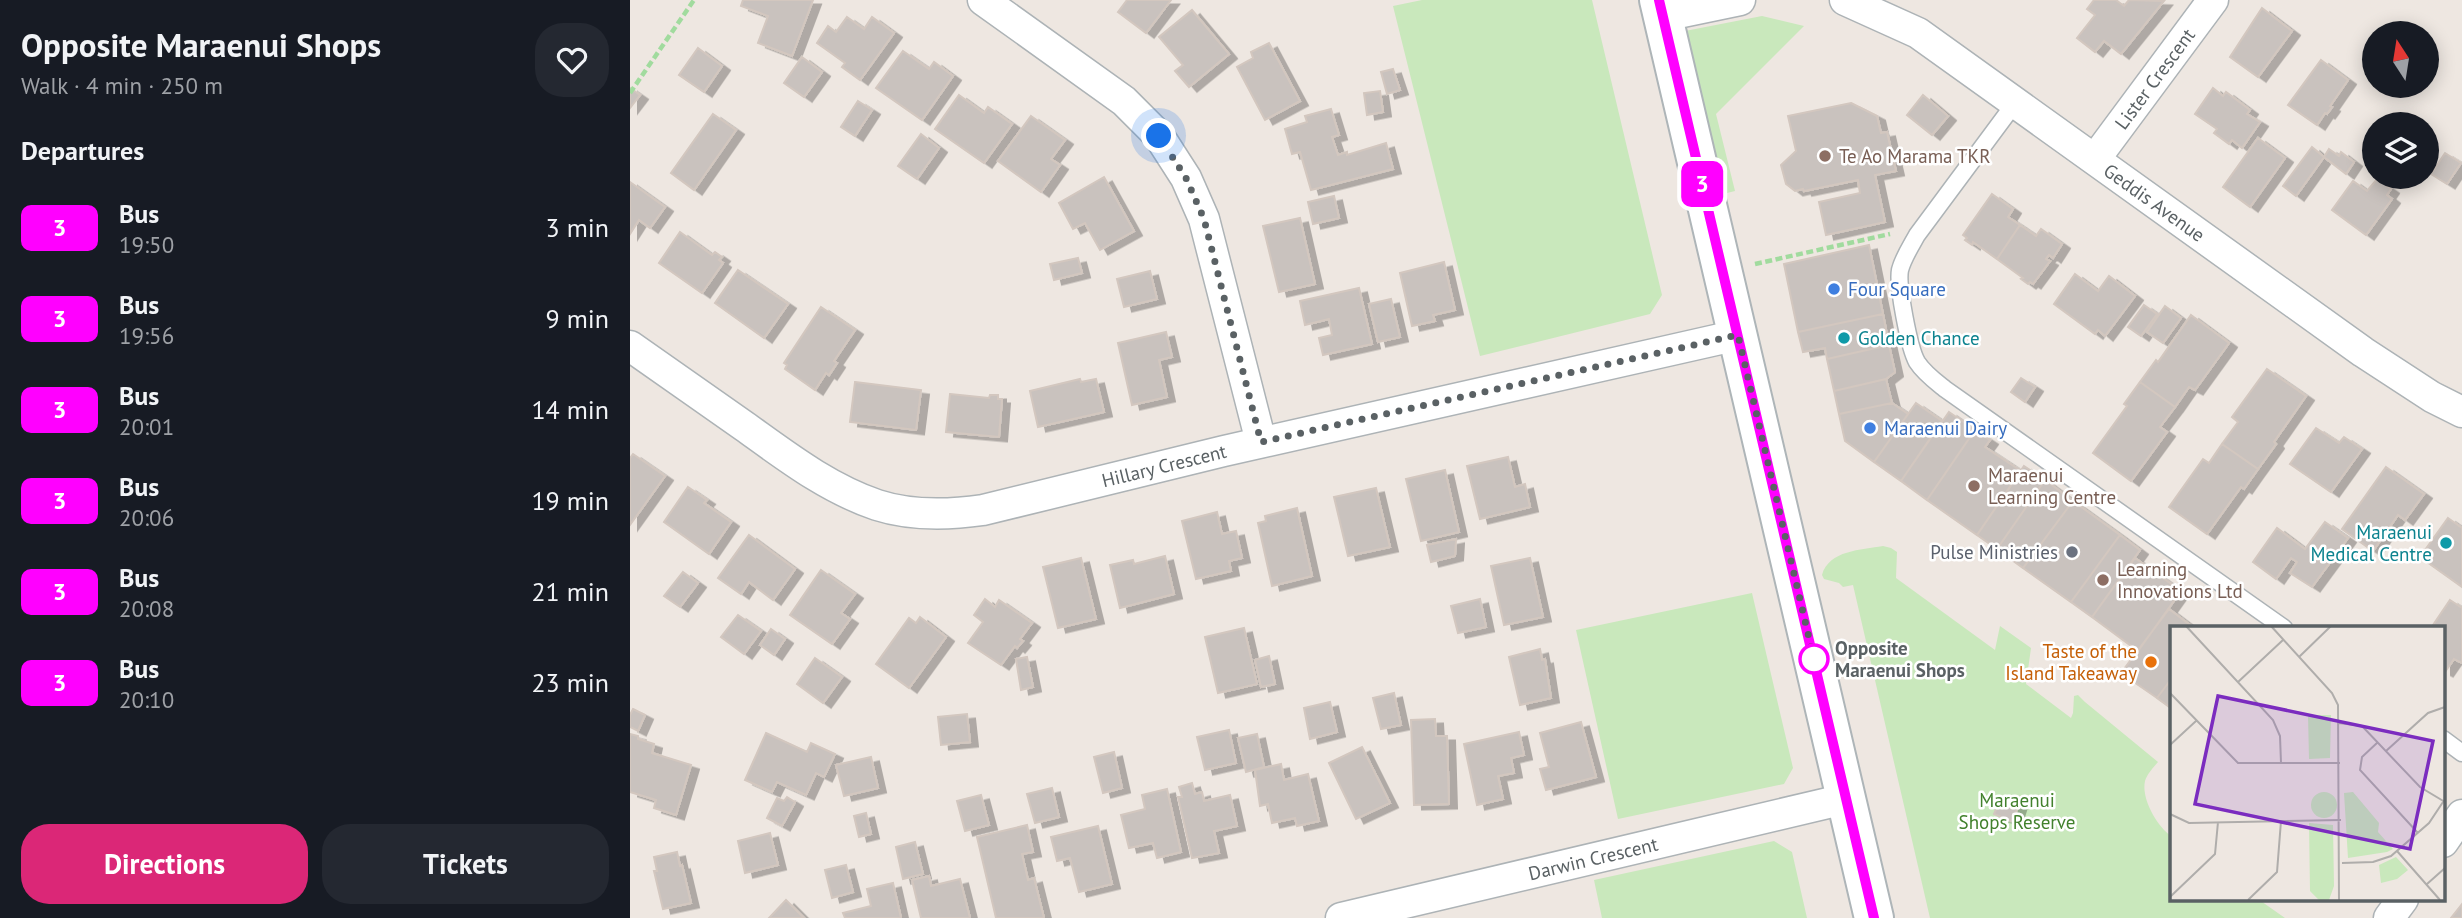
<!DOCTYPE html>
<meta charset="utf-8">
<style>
body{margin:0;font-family:"PT Sans",sans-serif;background:#242831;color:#f1f3f6;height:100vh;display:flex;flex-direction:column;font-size:26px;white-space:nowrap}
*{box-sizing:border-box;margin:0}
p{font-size:23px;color:#9ea1a6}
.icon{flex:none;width:38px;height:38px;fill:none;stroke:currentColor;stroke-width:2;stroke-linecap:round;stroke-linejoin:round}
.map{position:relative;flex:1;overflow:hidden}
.panel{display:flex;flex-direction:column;background:#171b24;width:630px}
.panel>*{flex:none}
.badge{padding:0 14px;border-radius:10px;font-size:24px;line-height:46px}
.needle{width:46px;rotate:348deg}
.tools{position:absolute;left:1732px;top:21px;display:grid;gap:14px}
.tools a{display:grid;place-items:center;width:77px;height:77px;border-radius:50%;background:#171b24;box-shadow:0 4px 18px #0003;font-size:35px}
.you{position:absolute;width:35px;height:35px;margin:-18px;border:5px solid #fff;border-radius:50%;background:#1a73e8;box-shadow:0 0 0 10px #1a73e833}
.map>.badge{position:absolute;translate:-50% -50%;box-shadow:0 0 0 4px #fff}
h2{padding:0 21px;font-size:26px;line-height:63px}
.round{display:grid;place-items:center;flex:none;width:74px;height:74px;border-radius:28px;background:#242831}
.summary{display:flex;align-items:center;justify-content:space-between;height:119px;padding:0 21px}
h1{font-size:33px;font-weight:800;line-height:52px}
.cta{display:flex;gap:14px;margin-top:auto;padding:14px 21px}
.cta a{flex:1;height:80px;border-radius:28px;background:#db2777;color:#fff;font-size:28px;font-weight:800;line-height:80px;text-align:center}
.cta a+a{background:#242831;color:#f1f3f6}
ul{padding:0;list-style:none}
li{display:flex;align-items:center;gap:21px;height:91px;padding:0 21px}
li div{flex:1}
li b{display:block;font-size:26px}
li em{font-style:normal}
li .badge{min-width:77px;font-weight:700;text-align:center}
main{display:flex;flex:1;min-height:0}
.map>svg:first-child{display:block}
.green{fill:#c9e8bc}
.building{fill:#c9c2be;stroke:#d3c7bf;stroke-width:2;filter:url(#shadow)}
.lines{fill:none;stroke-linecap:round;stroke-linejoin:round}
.lane-casing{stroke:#adb3b6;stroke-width:19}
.street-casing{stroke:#adb3b6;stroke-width:33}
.secondary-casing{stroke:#aeb5b8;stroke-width:42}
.path{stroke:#a1db9e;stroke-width:4.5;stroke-dasharray:7 3.5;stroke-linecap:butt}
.lane{stroke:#fff;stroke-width:16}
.street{stroke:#fff;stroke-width:30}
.secondary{stroke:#fff;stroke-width:38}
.line-casing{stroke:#fff;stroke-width:16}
.line{stroke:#f0f;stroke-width:10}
.walk{stroke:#5a6164;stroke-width:7;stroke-dasharray:0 12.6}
.education-dot{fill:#8d6e63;stroke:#fff;stroke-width:2.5}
.shop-dot{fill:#3f7fe0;stroke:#fff;stroke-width:2.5}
.culture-dot{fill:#0f9aa8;stroke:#fff;stroke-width:2.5}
.worship-dot{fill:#6b7280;stroke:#fff;stroke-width:2.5}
.stop-dot{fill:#fff;stroke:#f0f;stroke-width:3.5}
.food-dot{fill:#e8710a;stroke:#fff;stroke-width:2.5}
.labels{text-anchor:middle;stroke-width:5;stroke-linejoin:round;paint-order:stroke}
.street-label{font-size:19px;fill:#5a6164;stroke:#fff}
.education-label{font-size:19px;fill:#785e54;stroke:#fff;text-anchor:start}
.shop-label{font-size:19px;fill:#366cbe;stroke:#fff;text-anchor:start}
.culture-label{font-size:19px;fill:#0d838f;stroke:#fff;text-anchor:start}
.worship-label{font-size:19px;fill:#5b616d;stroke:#fff;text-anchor:end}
.stop-label{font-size:19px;font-weight:bold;fill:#5a6164;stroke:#fff;text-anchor:start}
.food-label{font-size:19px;fill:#c56008;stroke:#fff;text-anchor:end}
.park-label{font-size:19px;fill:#42812d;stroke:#fff}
.inset-road{fill:none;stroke:#afadab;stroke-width:2}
.view{fill:#7b2cbf;fill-opacity:0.15;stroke:#7b2cbf;stroke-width:3.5}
.inset-edge{fill:none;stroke:#5a6164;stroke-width:3.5}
</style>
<main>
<section class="panel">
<div class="summary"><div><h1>Opposite Maraenui Shops</h1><p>Walk · 4 min · 250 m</p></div><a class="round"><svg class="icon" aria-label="heart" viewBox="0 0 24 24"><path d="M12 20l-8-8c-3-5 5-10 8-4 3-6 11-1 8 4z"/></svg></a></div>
<h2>Departures</h2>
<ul>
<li><span class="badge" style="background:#f0f;color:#fff">3</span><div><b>Bus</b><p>19:50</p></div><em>3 min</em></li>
<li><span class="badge" style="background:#f0f;color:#fff">3</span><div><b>Bus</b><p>19:56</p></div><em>9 min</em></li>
<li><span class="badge" style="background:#f0f;color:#fff">3</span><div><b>Bus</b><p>20:01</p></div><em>14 min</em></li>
<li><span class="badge" style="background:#f0f;color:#fff">3</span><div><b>Bus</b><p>20:06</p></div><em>19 min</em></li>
<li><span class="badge" style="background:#f0f;color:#fff">3</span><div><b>Bus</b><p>20:08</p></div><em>21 min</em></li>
<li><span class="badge" style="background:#f0f;color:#fff">3</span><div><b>Bus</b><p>20:10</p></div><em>23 min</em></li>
</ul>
<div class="cta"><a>Directions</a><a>Tickets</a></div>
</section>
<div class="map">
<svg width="1832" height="918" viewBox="0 0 1832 918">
<defs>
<filter id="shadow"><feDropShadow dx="8" dy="4.5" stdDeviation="0" flood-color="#0004"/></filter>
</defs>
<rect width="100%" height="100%" fill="#eee7e1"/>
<path class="green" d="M792,0H962L1032,295L1020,314L850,356L763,6Z
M1132,16L1174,26L1086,114L1105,191L1085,196L1055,31Z
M1253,546L1261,548L1267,552L1266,578L1365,650L1370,626L1401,648L1396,684L1441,718L1443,713L1444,696L1448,695L1455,702L1528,762C1523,768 1517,774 1515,781C1511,799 1527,826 1541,836L1542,899H1628L1655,918H1300L1223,585L1213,587L1209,583L1194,579L1192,575C1199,550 1231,550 1253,546Z
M1122,593L1163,768L1154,784L988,819L946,630Z
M1144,841L1162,852L1177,918H972L964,880Z"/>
<path class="building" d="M113,0H183L162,56L128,43L138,16L111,6Z
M497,0H541L516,33L488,12Z
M1464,0H1486L1494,6L1499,0L1534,1L1491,54L1474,41L1465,52L1447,38L1465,15L1457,9Z
M1632,8L1662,31L1628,77L1600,57Z
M562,10L599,54L559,87L545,71L553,65L529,37Z
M217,17L234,29L242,17L264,33L230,80L212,67L215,63L187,43L198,26L206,32Z
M639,43L670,101L635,120L607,67L623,58L621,52Z
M68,48L92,66L74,92L49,75Z
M273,51L299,69L304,62L323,76L292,120L246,88Z
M172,57L192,72L174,97L154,83Z
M1691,60L1718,80L1700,106L1702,107L1697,114L1695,113L1687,125L1658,105Z
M763,69L770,90L757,94L751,72Z
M0,88L10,95L0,108Z
M1583,88L1593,96L1596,92L1620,110L1617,114L1630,122L1612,148L1602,140L1599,144L1584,133L1587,129L1565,114Z
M750,91L753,112L737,115L734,93Z
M329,95L354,113L358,107L382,124L354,163L305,129Z
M1293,95L1318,116L1302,135L1277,115Z
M228,101L242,110L225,136L211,127Z
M1221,103L1247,116L1251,133L1257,132L1266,171L1245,175L1255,222L1196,235L1189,202L1230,193L1228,180L1174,191L1173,189L1165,191L1156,184L1151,165L1166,151L1158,116Z
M701,109L709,135L702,137L708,155L717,152V155L756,143L763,169L681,190L670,152L662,154L655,129L677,122L675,116Z
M83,114L106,130L64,190L41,173Z
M401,116L435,140L421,159L430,165L411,192L368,161Z
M291,134L309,148L287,179L268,166Z
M1628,138L1655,158L1620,207L1593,187Z
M1682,147L1694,157L1666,196L1653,186Z
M1699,149L1709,156L1711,152L1724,162L1716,174L1694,157Z
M1815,153L1831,163L1817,184L1801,174Z
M474,177L504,231L470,250L455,223L443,229L429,203Z
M1747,179L1761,189L1757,195L1762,199L1736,235L1702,210L1723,181L1737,191Z
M0,182L35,207L20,228L9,220L0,234Z
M1362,194L1383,209L1378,217L1390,225L1367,259L1343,242L1342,245L1335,240L1337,238L1333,235Z
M704,196L709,218L683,224L678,202Z
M670,218L685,284L649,292L633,226Z
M1390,225L1406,236L1411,229L1432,244L1423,258L1419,255L1416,259L1420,261L1403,284L1400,282L1398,284L1391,279L1393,278L1367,259Z
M50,232L82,255L85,252L92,257L89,260L93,263L72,293L29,263Z
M1239,245L1253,314L1168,332L1154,264Z
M448,258L452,273L424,280L420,264Z
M814,262L825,310L803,315L805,321L782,326L770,273Z
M108,270L158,304L134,338L85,303Z
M520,271L527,299L494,307L487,279Z
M1445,274L1468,291L1479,276L1505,296L1475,336L1468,330L1465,334L1424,304Z
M729,288L742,344L693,355L689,338L702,335L699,319L675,325L670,301Z
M761,299L770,337L748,342L739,304Z
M1514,305L1527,314L1511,336L1498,327Z
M1535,306L1551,318L1533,343L1517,332Z
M191,307L225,330L204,361L207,363L199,375L196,373L185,390L155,369L157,365L154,363Z
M1253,314L1259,345L1197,359L1195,348L1173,352L1168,332Z
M1561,315L1599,343L1565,390L1559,387L1545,407L1510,382L1526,360L1528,362Z
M536,332L542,357L529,360L537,397L502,405L488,343Z
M1259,345L1265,372L1256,379L1204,391L1197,359Z
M1637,369L1676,396L1644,442L1646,444L1628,469L1592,444L1608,422L1602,417Z
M1391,378L1405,387L1395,402L1381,392Z
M450,379L451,382L466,379L474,412L408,427L400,391Z
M1256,379L1262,403L1209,414L1204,391Z
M225,382L291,390L286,430L220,422Z
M1510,382L1545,407L1530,427L1537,432L1501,481L1463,453L1497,406L1494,404Z
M320,394L359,398L360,395H368V399H372L369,437L316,432Z
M1262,403L1278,414L1244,462L1215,441L1209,414Z
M1286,403L1312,421L1271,481L1244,462Z
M1319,412L1345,430L1297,500L1271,481Z
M1686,428L1709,443L1714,437L1732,449L1701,492L1660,464Z
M1345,430L1360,440L1355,447L1391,471L1347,535L1297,500Z
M1592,444L1628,469L1614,489L1611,487L1577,534L1539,507L1573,459L1579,463Z
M3,454L35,476L0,525V458Z
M878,457L885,487L895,484L900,507L850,519L837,466Z
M1394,466L1415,480L1367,549L1347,535Z
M1756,467L1794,494L1775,520L1768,515L1743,551L1712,529Z
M815,470L829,532L791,541L776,479Z
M1415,480L1443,501L1393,568L1367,549Z
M58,487L77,500L74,503L101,522L79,554L34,522Z
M746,488L760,547L718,556L704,497Z
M1443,501L1490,535L1441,602L1393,568Z
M667,508L682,576L642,586L628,523L636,521L635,516Z
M587,512L592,534L606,531L612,558L599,561L601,571L566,579L552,521Z
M1818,518L1832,528V587L1790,557Z
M1695,522L1718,538L1682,587L1660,573L1667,562L1661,558L1646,579L1623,562L1647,528L1675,549Z
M119,535L165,569L143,600L119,582L111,594L88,578Z
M1490,535L1510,550L1462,617L1441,602Z
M826,539L825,556L801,562L797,545Z
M535,556L544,594L490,608L480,565L503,560L504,564Z
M451,558L466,619L428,628L413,567Z
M900,558L913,617L874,625L861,566Z
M1505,558L1551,591L1508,651L1462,617Z
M191,570L225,594L211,613L220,619L202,644L160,615Z
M53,572L68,583L50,607L34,596Z
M355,599L365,607L369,600L402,623L390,639L393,641L387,648L385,646L371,665L338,643L353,622L344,615Z
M850,599L856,627L828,633L821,606Z
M1820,600L1832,608V663L1824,659L1815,672L1813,671V628H1801Z
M1539,609L1564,628H1542V678L1527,698L1491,673Z
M108,615L131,631L114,654L91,637Z
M290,617L316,637L279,688L246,664L279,618L286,623Z
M614,628L627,684L588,693L575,637Z
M141,629L155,639L144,655L130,645Z
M910,649L912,660L915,659L921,698L890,705L879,657Z
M639,656L645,684L631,687L625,660Z
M397,657L403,687L391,690L386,659Z
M185,658L212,677L193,703L167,684Z
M1542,678V709L1527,698Z
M764,693L771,725L751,729L743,698Z
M700,702L707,732L680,739L674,708Z
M3,709L15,715L8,731L0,727V715Z
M337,714L340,742L311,745L308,717Z
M805,719L806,736H817L819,804L784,805L781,720Z
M951,722L966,777L916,790L910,769L919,767L910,733Z
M599,730L606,763L575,770L567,737Z
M889,732L894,755L881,758L884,773L868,776L873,799L847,805L834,744Z
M136,733L177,752L181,743L205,754L194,777L186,773L176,795L147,782L142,792L115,780Z
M0,734L8,736V739L24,744L22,753L61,765L46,815L24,808L26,800L0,792Z
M627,734L634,767L616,772L608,738Z
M732,747L760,803L726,819L699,763Z
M484,752L492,788L473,793L464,757Z
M241,757L248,788L214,796L206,765Z
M651,764L654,780L678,774L689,821L667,826L665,818L642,823L638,804L630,806L625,770Z
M562,783L565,794L572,792L574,801L600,795L607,826L584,831L589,853L562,858L548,797H552L549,787Z
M422,788L429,817L405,823L397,794Z
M537,789L551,852L527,858L523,843L499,848L491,815L515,809L512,795Z
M351,795L359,825L335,831L327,801Z
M157,797L165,802L152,826L137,818L147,798L154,801Z
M1379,798L1389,803L1384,819L1381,821L1364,814L1369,802Z
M236,813L241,834L229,837L224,816Z
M397,825L403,852L392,854L398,880L404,878L414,918H366L347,837Z
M468,826L482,884L449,892L440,858L427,861L421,837Z
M140,833L148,865L115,873L108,841Z
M285,842L293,874L273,879L266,847Z
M47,852L50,866L52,865L61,903L33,909L24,871H27L24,857Z
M216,865L223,892L202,898L195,870Z
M299,876L301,886L330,879L340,918H291L282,880Z
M263,883L271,918H215L213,913L241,906L237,889Z
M156,900L174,918H139Z
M1832,904V918H1821Z"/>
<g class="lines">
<defs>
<path id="lane" d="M1385,103L1287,235C1281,246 1273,258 1270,270C1267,285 1279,348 1287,362C1294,373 1305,381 1315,389L1654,628
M1813,739L1832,753"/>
<g id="street">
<path d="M353,0L494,101L529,136L556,178L574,219L631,442"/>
<path id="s1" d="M1215,0L1288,33L1733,352L1802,397L1832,412"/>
<path d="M1033,16L1110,0"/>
<path id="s2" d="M1465,159L1583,0"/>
<path id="s3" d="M0,346C38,373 76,399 114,426C156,456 197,488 247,505C281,516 318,515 353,510L594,451L1108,335"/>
<path d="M1813,842L1832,815"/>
<path id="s4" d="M711,918L1215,799"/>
<path d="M1759,918L1773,899"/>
</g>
<path id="secondary" d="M1029,0L1244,918"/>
</defs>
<use href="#lane" class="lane-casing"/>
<use href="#street" class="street-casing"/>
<use href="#secondary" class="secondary-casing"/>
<path class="path" d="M0,93L64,0
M1125,264L1260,234"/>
<use href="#lane" class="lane"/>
<use href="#street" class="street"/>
<use href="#secondary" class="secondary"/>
</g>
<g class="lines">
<defs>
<path id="line" d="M1029,0L1244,918"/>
</defs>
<use href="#line" class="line-casing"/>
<use href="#line" class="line"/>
<path class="walk" d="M529,136L556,178L574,219L631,442L1108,335L1184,659"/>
</g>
<g class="education-dot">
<circle cx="1195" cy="156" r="7"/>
<circle cx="1344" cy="486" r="7"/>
<circle cx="1473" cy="580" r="7"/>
</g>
<g class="shop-dot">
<circle cx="1204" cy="289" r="7"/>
<circle cx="1240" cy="428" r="7"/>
</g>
<g class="culture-dot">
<circle cx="1214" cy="338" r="7"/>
<circle cx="1816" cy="543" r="7"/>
</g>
<circle class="worship-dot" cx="1442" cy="552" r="7"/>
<circle class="stop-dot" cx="1184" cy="659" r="14"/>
<circle class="food-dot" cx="1521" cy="662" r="7"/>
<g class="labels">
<g class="street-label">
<text dy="7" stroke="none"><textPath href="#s2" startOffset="100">Lister Crescent</textPath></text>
<text dy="7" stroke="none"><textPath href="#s1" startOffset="371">Geddis Avenue</textPath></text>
<text dy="7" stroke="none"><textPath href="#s3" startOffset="588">Hillary Crescent</textPath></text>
<text dy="7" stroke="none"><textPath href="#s4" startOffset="259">Darwin Crescent</textPath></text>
</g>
<g class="education-label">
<text x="1209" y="163">Te Ao Marama TKR</text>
<text x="1358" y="482">Maraenui<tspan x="1358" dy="22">Learning Centre</tspan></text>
<text x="1487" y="576">Learning<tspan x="1487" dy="22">Innovations Ltd</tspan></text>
</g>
<g class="shop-label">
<text x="1218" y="296">Four Square</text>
<text x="1254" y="435">Maraenui Dairy</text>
</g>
<g class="culture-label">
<text x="1228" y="345">Golden Chance</text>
<text x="1802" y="539" text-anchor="end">Maraenui<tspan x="1802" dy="22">Medical Centre</tspan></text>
</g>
<g class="worship-label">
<text x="1428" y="559">Pulse Ministries</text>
</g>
<g class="stop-label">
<text x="1205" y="655">Opposite<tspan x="1205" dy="22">Maraenui Shops</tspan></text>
</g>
<g class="food-label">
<text x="1507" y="658">Taste of the<tspan x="1507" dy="22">Island Takeaway</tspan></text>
</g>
<g class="park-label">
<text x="1387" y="807">Maraenui<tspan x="1387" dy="22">Shops Reserve</tspan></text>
</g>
</g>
<g transform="translate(1540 626)">
<rect width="275" height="275" fill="#eee7e1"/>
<path d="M138,89H161L160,132L139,133ZM183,166L209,197L208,206L223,223L217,226L178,232L174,167ZM141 179a13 13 0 1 1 26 0a13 13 0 1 1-26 0ZM139,197L163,199L164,260L159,274H149L140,265ZM226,231L238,244L227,253L211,257L209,239Z" fill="#c9e8bc"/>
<path class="inset-road" d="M16,0L103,94L110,110L111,137M101,0L162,67L168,79L169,274M129,31L161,0M68,56L113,14M0,67L68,137H170M169,97L192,100L250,161L275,176M208,116L192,131L190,144L248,207M0,119L26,95M216,125L258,87L275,81M0,188L19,197L171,194M227,225L270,274M172,237L203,236L221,230L259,197L273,176M257,258L275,242M0,271L45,228L48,196M78,274L107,246L111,195"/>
<path class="view" d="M48,70L263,115L240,223L25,178Z"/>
<rect width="275" height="275" class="inset-edge"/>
</g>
</svg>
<div class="tools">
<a><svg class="needle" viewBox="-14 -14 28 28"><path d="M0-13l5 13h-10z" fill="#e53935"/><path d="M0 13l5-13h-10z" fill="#9ea1a6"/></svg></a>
<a><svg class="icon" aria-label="layers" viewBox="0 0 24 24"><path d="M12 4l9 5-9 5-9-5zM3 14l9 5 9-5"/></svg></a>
</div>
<div class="you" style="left:529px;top:136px"></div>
<b class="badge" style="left:1072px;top:184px;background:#f0f;color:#fff">3</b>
</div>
</main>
